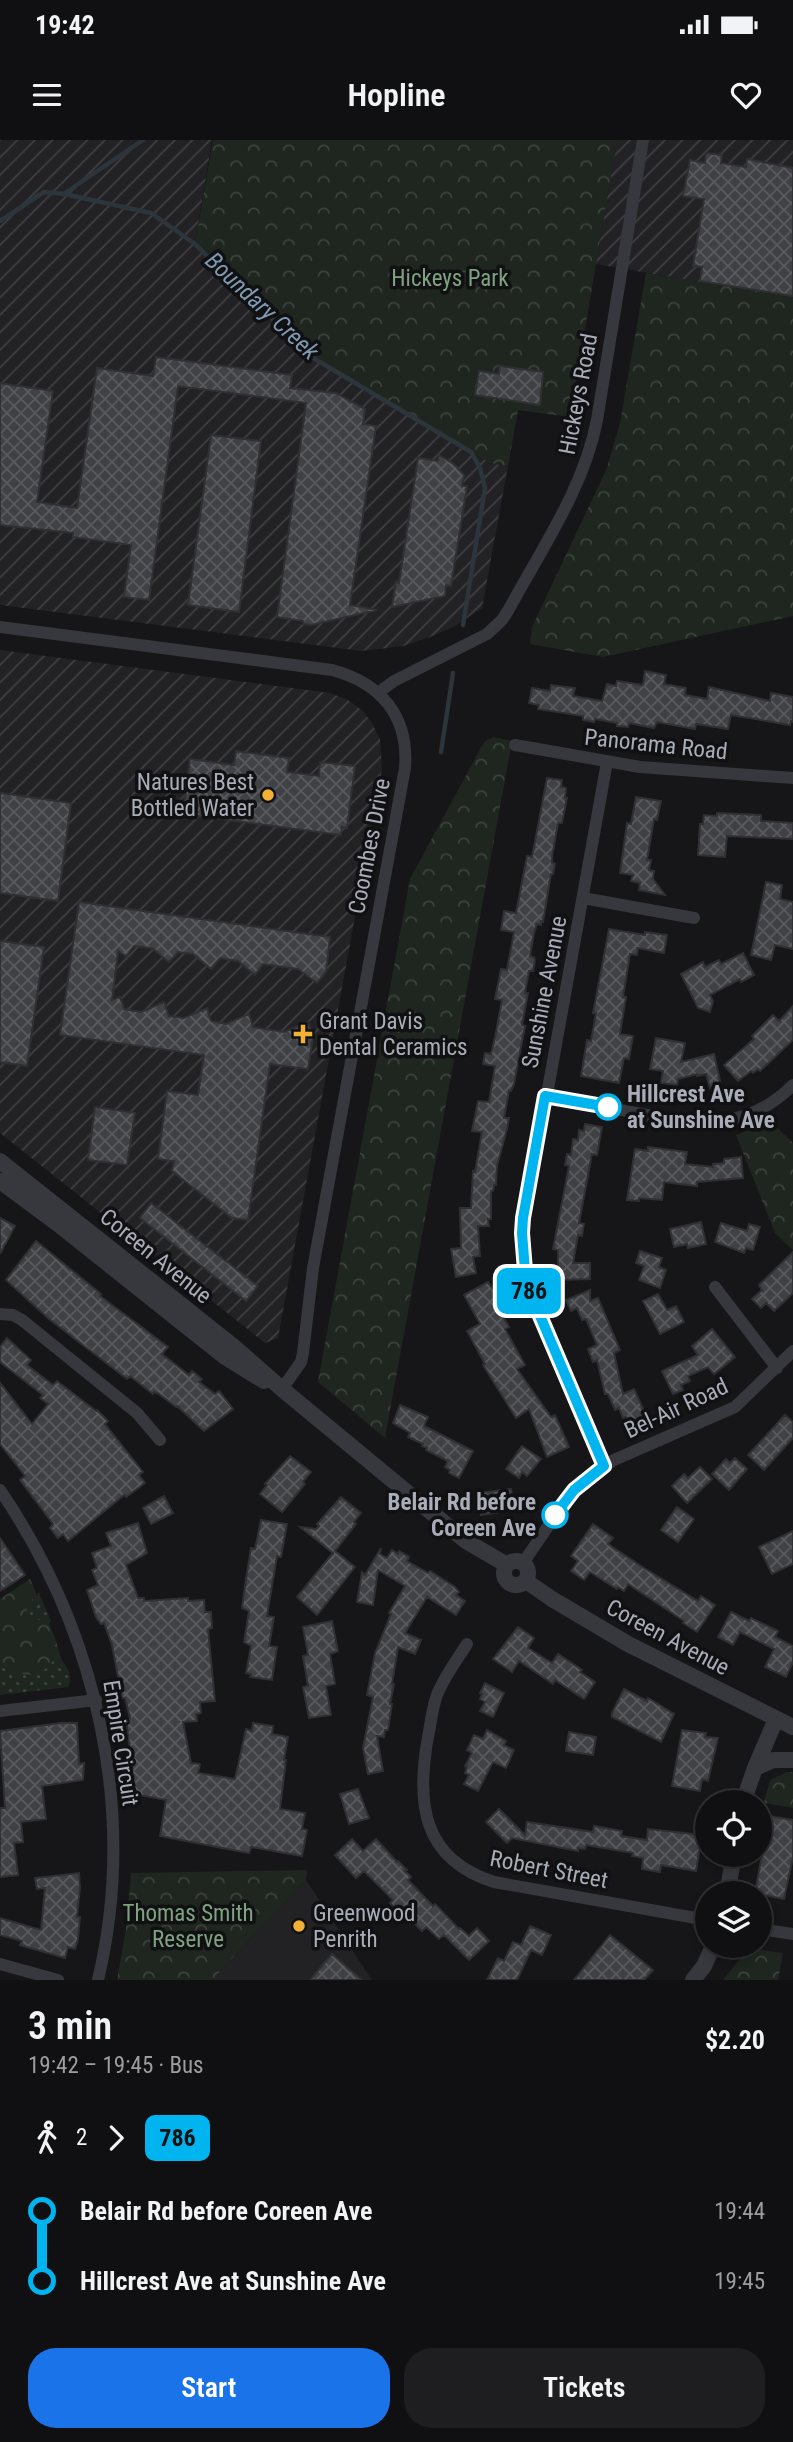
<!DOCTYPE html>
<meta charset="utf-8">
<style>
body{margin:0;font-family:"Roboto Condensed",sans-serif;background:#1e1e20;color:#f1f3f6;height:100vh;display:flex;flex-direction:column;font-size:26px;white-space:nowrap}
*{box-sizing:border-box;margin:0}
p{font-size:23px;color:#9c9d9f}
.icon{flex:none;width:38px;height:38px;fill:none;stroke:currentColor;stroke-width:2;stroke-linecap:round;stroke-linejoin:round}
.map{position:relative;height:1840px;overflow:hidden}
.sheet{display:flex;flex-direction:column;background:#101012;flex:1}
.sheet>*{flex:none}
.badge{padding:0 14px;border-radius:10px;font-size:24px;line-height:46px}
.buttons{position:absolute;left:695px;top:1650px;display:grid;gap:14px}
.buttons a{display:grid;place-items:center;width:77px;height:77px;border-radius:50%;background:#101012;box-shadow:0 4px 10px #0003,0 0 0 2px #303032;font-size:35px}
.map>.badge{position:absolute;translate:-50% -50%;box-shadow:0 0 0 4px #fff}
.legs{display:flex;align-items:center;gap:10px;height:77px;padding:0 28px;font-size:23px}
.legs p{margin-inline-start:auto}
.head{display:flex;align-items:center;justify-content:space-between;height:119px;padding:0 28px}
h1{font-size:38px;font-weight:600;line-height:52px}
.button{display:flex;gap:14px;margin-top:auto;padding:14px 28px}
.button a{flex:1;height:80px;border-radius:28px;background:#1a73e8;color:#fff;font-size:28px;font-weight:600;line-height:80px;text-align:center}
.button a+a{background:#1e1e20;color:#f1f3f6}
ul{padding:0 28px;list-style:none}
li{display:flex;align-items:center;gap:24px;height:70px;font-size:26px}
li i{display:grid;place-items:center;width:10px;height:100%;margin:0 9px;background:currentColor}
li i::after{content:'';width:18px;height:18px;margin:-9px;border:5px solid;border-radius:50%;background:#101012}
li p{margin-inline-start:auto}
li:first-child i{background:linear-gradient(#0000 50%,currentColor 0)}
li:last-child i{background:linear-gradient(currentColor 50%,#0000 0)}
.status{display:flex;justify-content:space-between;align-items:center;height:49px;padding:0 35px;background:#101012;direction:ltr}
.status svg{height:19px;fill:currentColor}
header{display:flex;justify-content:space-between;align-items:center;height:91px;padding:0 28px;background:#101012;font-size:32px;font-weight:600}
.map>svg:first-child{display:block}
.built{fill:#222225}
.industrial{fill:url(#industrial-furrows)}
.park{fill:url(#park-crowns)}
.garden{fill:url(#garden-dots)}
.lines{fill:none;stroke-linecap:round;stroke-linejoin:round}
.stream{stroke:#2c353c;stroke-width:4.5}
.building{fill:url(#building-cross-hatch);stroke:#303034;stroke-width:2}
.minor{stroke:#37383d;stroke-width:12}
.tertiary{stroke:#37383d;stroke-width:16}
.line-1-casing{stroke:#fff;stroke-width:16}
.line-1{stroke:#00b5ef;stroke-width:10}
.poi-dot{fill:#f2b134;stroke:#111113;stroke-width:2.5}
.stop-1-dot{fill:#fff;stroke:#00b5ef;stroke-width:3.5}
.labels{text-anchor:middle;stroke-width:7;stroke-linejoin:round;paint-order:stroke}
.park-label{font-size:23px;fill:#7fa381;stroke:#111113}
.street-label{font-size:23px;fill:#a8adb8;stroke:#111113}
.poi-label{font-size:23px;fill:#a8adb8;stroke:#111113;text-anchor:start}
.stop-label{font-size:23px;font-weight:bold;fill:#a8adb8;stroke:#111113;text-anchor:start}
.water-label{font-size:24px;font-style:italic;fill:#7f9bb3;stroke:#111113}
</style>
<div class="status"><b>19:42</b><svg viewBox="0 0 49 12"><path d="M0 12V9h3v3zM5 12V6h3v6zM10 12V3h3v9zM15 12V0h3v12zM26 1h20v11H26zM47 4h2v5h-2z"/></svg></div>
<header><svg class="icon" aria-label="menu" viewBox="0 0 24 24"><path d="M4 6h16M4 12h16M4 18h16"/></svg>Hopline<svg class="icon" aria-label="heart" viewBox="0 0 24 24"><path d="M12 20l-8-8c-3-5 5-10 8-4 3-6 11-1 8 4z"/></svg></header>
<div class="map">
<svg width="793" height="1840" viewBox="0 0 793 1840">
<defs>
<pattern id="industrial-furrows" width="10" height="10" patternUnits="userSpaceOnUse" patternTransform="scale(1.75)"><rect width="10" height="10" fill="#222225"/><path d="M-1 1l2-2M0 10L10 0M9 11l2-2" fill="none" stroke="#3f3f43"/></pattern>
<pattern id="park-crowns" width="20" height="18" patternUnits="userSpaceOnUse" patternTransform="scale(1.75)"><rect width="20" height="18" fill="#1e261f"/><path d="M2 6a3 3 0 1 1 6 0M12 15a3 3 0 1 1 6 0" fill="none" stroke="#3c433d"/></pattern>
<pattern id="garden-dots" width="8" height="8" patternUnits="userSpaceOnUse" patternTransform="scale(1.75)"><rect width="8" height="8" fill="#1e261f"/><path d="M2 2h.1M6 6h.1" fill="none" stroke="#3c433d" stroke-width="1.8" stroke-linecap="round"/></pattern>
<pattern id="building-cross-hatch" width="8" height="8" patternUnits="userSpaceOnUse" patternTransform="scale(1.75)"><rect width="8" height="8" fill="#404145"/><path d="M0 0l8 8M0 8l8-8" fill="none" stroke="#595a5e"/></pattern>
</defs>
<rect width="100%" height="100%" fill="#161618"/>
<path class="built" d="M306,1740L372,1840H217L219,1832Z"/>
<path class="industrial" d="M0,0H212L195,103L310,216L490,323L508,326L482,468L455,486L430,497L404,506L361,511L0,465Z
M617,0H793L792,158L596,124Z
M0,510L330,553L348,560L363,571L373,585L380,599L382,629L278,1198L265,1203L0,993Z"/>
<path class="park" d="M213,0H617L570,277L518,270L508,326L490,323L310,216L195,104Z
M646,133L793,157V476L603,517L530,504L532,487L607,328L620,283Z
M493,597L512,601L385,1298L318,1242L410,739L484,602Z
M771,982L793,1003V1110L775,1093L736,995Z
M30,1439L54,1495L68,1540L0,1555V1459Z
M787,1632H793V1668L764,1663L770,1640Z
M307,1730L306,1740L219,1832L217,1840H117L126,1789L131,1733Z
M749,1808L783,1813L778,1840H723Z"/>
<path class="garden" d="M39,1453L51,1481L49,1484L25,1474L34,1457Z
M58,1518C67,1523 74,1538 68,1547L0,1555V1535L4,1523C15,1534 30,1539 44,1530C49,1526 52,1521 58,1518Z"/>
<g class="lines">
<path class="stream" d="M65,53L143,0
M0,81L44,52L64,54L151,73L195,104L310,216L471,312L480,328L485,348L463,485
M441,612L453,533"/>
</g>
<path class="building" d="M706,13L722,15L721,23L746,27L747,19L793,28V156L700,141L702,127L693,126L704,59L683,56L690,20L705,23Z
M156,217L292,235L290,248L336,253L365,269L363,284L376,286L350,465L377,470L311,485L303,484V481L277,477L306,263L178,246L149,460L124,457L131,405L73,397V393L0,385V243L53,251L37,362L77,368L97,228L153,236Z
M500,226L543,232L540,265L475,255L479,231L499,234Z
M211,295L261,301L239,472L188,465Z
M439,315L454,324L464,335L462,346H467L451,446L446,445L445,456L392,467L396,442L399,443L418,318L438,321Z
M645,531L666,535L664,544L686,548L685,555L707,559L709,547L770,561L771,553L793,557V582L791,581L790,585L731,575L728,589L696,584L695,589L657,582L654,588L629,583L628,587L617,586V583L595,579L594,582L583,580V576L538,569L539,565L529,563L532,548L550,551L551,545L575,548L573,556L602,561L607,544L616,546L617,541L643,545Z
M236,611L289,618L287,632L319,636L320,622L355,626L347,688L342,687L341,695L183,674L190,619L234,625Z
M547,638L562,640L561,647L566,648L565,658H567L562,683H558L552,717V723L555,724L553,734H551L543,782L541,781V785L537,784L534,793L530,816L534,817L535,820L533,831H529L525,853H528L522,885L525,886L514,944L511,951H509L504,978H509L507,989L497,1026L496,1045H494L493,1051H491V1079H488L489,1086H478L480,1116L473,1117L476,1133L456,1137L451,1109L461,1108L460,1068H471L473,1031L475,1032L482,992L472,991L478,961L489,962L495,926L483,924L485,913L491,914L495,897L502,860L495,859L501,829L507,830L514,792L501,790L504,771L516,773L527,716L532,717Z
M0,653L71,663L58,761L0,753Z
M636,657L661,661L657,680L654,679L647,720H651L649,730L654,731L653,739L665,755L639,750L640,743L631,741L633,735L620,733L627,683L631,684Z
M717,673L761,675V681L793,683V699L727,696L725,717L698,715L700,684H703L704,675L717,676Z
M766,742L782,745L780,759L793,762V809L775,805L771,820L751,815Z
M79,762L330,797L326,832L317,843L298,829L263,824L255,835L238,821L220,818L211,829L193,814L178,812L169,822L152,808L134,806L126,816L118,811L112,860L120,857L124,869L141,872L164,862L169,876L184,878L207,868L211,881L226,884L249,874L253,887L284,892L308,882L313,896L308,929L270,924L248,1080L232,1078L172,1031L174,1021L158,1019L167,951L198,955L204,915L60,895Z
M609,789L645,795V792L667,795L664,813L638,808L637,815L630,814L623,857H626L620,894L633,896L629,919L624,918L619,943L581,936L587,900L591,901L596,873H593Z
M0,801L44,807L27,926L0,922Z
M743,813L754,835L741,842L740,839L710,855L713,861L710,872L698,868L681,834L703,822L705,827L719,820L721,824Z
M793,866V900L760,931L758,929L753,933L751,931L738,941L724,925L754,899L752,896L773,875L779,881Z
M656,898L685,903L681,922L714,914L721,945L710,948L706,934L697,936V934L678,939L677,945L661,943L663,931L650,929Z
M95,967L135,973L127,1025L88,1020Z
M585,984L602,987L597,1015L592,1014L579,1083L584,1084L582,1096L578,1095L573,1123H590V1139L558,1140V1110L553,1109L569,1026L565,1025L567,1014L571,1015L573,999L578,1000L579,990L584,991Z
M648,1007L687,1012L685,1024L713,1027V1024L724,1023V1019L741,1017L743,1038L697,1042V1046L664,1042L662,1060L639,1058V1061L627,1060L635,1009L648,1011Z
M151,1063L258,1146L246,1161L140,1078Z
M0,1078L15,1086L0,1114Z
M701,1082L706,1104L688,1108L687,1104L674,1107L670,1089Z
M721,1083L747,1091L749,1084L760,1087L753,1110L746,1108L744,1113L715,1102Z
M36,1101L101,1154L100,1156L168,1207L162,1214L189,1235L192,1231L202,1239L199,1242L215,1254L219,1251L233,1269L204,1291L177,1266L176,1267L159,1254L154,1252L153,1254L130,1236L127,1239L49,1179L6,1140Z
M640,1111L662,1118L659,1127L666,1130L660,1148L639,1140L644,1126L636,1123Z
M793,1112V1153L774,1171L766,1163L761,1168L752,1159L762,1150L759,1145Z
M488,1142L499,1158L494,1161L509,1187L505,1189L525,1225L517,1229L551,1277L555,1275L569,1307L547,1317L529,1269L516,1278L483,1225L485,1224L467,1191L480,1184L464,1155Z
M590,1150V1161L598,1158L620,1210L614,1213L623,1254L634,1249L646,1275L629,1283L626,1277L623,1278L619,1268L615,1270L608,1254H605L597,1220L593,1222L588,1209L597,1205L586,1179L582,1180L577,1168L571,1171L566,1160Z
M658,1154L667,1170L676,1166L684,1182L660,1194L643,1161Z
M712,1189L735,1217L714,1234L708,1227L688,1236L690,1241L681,1245L683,1250L673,1254L662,1231L698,1215L692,1206Z
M7,1198L31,1220L27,1225L53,1245L57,1241L96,1271L97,1270L108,1281L105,1284L143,1332L139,1335L145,1343L126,1357L124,1355L68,1401L63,1394L58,1398L50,1388L53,1384L20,1340L25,1336L0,1304V1243L32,1284L48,1264L40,1258L43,1255L0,1222V1207Z
M400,1265L428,1277L424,1286L473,1311L459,1338L449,1333L450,1330L445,1327L448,1321L426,1310L427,1308L422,1306L423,1304L408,1297L410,1293L393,1283Z
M785,1275L793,1282V1298L764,1330L748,1315Z
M522,1306L541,1319L527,1336L522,1332L519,1338L506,1329Z
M290,1316L311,1332L303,1342L305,1344L282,1372L260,1354L267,1345L265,1344Z
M735,1318L747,1329L729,1350L712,1334L726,1319L730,1323Z
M700,1327L712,1339L687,1363L672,1346L684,1334L688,1338Z
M511,1349L514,1370L481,1375L478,1353Z
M164,1356L173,1373L151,1384L143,1368Z
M341,1357L361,1373L354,1382L356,1384L335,1411L355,1427L317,1475L297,1457L333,1413L300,1387L316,1389L319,1386L317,1384Z
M677,1367L694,1379L678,1402L661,1390Z
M261,1380L287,1384L281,1417L277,1416L267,1476L274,1477L269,1506L277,1507L272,1540L250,1537L251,1534L246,1533L251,1506L244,1502L249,1471L242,1468L246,1439L251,1408L255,1409Z
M138,1383L147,1413L126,1425L138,1458H144V1461L188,1458V1461L204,1460L205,1472H211L212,1488L208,1489L215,1561L200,1562L201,1573L196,1574L197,1581L183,1582L191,1623L200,1624L198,1633L235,1639L246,1589L252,1591L253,1583L273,1586L272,1594L288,1597L284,1620H286L280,1669L305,1673L302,1689L307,1690L302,1716L251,1707L249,1713L160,1696L166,1660L129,1653L132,1627L126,1579L130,1578L125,1558H122L112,1505L104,1483L101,1484L96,1477L87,1450L98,1445L92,1430L97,1428L92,1413L111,1406L106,1393Z
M593,1384L613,1398L608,1404L644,1428L698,1461L701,1456L715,1465L697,1492L683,1483L684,1481L628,1444L624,1451L618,1447L617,1449L590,1432L584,1440L571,1431L578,1421L571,1416Z
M793,1391V1424L772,1434L759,1407Z
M0,1398L25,1435L0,1451Z
M381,1408L380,1414L387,1418L392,1410L398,1414L399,1411L409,1417L407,1421L428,1433L430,1431L455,1447L459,1452L456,1455L465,1461L456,1475L427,1457L405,1493L421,1500L415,1514L398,1507L392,1544H394L390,1564H392L388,1590H385L384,1597L377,1596L383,1631L368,1634L363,1608L373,1557L367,1555L375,1513L391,1474L389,1473L405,1446L378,1430L373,1465L357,1462L362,1432L365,1435Z
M731,1472L749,1481L751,1478L778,1491L775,1497L793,1506V1522L786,1537L765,1527L774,1509L740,1492L733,1505L718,1497Z
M332,1481L338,1511L330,1514L335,1544L326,1546L331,1575L309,1578L303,1547L308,1546L303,1516L308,1515L303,1487Z
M518,1487L534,1498L528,1508L552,1523L558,1514L582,1530L580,1532L595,1542L584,1559L555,1540L553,1544L519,1521L512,1532L493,1519Z
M485,1543L504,1553L493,1577L480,1571L485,1562L480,1559L482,1554L480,1553Z
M624,1549L647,1561L648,1558L674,1574L661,1602L612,1577V1573Z
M61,1583H77L79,1624L84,1623L83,1640L42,1646L46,1679L21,1682L23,1702L14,1703L18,1735L0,1737V1668H5L0,1591Z
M487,1590L506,1601L504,1605L514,1610L506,1628L493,1622L478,1651L464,1644L469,1635L465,1633L467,1627L465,1626L472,1613L467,1610L474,1595L483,1599Z
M682,1590L706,1593L705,1597L718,1598L708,1641L702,1639L700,1651L672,1646Z
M569,1592L596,1597L593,1615L566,1611Z
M358,1649L369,1678L349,1684L340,1654Z
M499,1669L525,1695L527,1682L593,1692L594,1686L622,1691L621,1696L647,1700L648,1689L702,1695L696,1731L661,1725L660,1732L642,1729L643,1718L632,1716L633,1713L586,1705L585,1709L578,1708V1711L512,1698L507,1703L486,1682Z
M769,1676L793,1680V1717L784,1759L755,1753Z
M352,1699L363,1711L376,1699L397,1722L398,1721L407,1730L405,1731L411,1737L408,1740L433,1766L435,1764L459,1789L460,1788L469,1796L477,1788L489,1801L469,1820L444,1795L439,1799L426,1787L422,1791L413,1782L410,1784L390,1763L393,1760L364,1731L356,1738L335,1715Z
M79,1733L80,1748L77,1777H80L78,1799L75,1809L68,1807L65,1818L20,1805L22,1801L0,1795V1778L41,1790L45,1748L37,1749L35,1738Z
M530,1786L551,1795L542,1815L531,1810L517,1840H487L498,1818L504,1821L513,1802L521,1805Z
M610,1795L653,1830L644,1840H574Z
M332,1814L362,1840H310Z"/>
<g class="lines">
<path class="minor" d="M0,487L332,530C381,543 409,576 405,628L313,1128L303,1213L301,1222L282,1249
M379,552L394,541L487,494L502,480L509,469C542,408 584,348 597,280L643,0
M515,605L640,627L793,638
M583,758L694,778
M545,956C576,962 606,967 636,973C696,984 745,993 793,945
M715,1147L777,1228
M0,1174L13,1175L22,1180L137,1273L160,1300
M604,1326L531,1155L524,1128L522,1093L607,622
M0,1350C97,1492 138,1672 98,1840
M523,1423L566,1360L588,1337L614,1320L735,1267L793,1211
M467,1504C457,1520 444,1537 437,1555C432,1568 431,1583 428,1597C416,1663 422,1719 494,1742L707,1780
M0,1571L96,1560
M760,1789L793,1794
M0,1824L58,1840"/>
<path class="tertiary" d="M0,1021L233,1206L282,1249L466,1401L507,1425
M0,1041L58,1084L225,1217L264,1241
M504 1433a12 12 0 1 1 24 0a12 12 0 1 1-24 0Z
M526,1441L552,1459L628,1504L793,1587
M755,1628L773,1620H793
M743,1662L755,1628L776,1579
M727,1754L734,1715
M693,1840L704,1826L713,1806"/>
</g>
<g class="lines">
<defs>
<path id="line-1" d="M555,1375L574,1350L604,1326L526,1143L522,1093L523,1078L545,956L608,967"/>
</defs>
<use href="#line-1" class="line-1-casing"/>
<use href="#line-1" class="line-1"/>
</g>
<g class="poi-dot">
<circle cx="268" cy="655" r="7"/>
<path d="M299.5 883.5h7v7h7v7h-7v7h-7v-7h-7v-7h7z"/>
<circle cx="299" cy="1786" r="7"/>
</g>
<g class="stop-1-dot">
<circle cx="608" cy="967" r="12"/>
<circle cx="555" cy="1375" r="12"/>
</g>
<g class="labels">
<g class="park-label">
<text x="450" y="146">Hickeys Park</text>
<text x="188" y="1781">Thomas Smith<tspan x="188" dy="26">Reserve</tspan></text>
</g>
<g class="street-label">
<text transform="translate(578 254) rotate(-79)" y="8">Hickeys Road</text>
<text transform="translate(656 604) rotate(6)" y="8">Panorama Road</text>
<text transform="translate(369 706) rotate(-79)" y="8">Coombes Drive</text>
<text transform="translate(544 852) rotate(-79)" y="8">Sunshine Avenue</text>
<text transform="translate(156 1116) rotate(39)" y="8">Coreen Avenue</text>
<text transform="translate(676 1268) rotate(-25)" y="8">Bel-Air Road</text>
<text transform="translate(668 1497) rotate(28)" y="8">Coreen Avenue</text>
<text transform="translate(121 1603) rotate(81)" y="8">Empire Circuit</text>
<text transform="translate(549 1729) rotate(11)" y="8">Robert Street</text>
</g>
<g class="poi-label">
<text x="254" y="650" text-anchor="end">Natures Best<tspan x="254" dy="26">Bottled Water</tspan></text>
<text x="319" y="889">Grant Davis<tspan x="319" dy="26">Dental Ceramics</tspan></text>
<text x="313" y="1781">Greenwood<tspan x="313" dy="26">Penrith</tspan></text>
</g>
<g class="stop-label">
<text x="627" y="962">Hillcrest Ave<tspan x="627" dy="26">at Sunshine Ave</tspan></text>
<text x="536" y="1370" text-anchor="end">Belair Rd before<tspan x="536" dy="26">Coreen Ave</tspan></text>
</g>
<g class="water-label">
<text transform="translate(262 166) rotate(43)" y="8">Boundary Creek</text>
</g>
</g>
</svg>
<div class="buttons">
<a><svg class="icon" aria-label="locate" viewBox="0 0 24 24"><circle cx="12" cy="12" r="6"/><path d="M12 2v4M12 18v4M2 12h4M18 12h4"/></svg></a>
<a><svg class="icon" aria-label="layers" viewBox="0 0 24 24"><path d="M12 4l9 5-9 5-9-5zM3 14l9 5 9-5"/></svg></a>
</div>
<b class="badge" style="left:529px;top:1151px;background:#00b5ef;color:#111">786</b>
</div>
<section class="sheet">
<div class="head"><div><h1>3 min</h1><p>19:42 – 19:45 · Bus</p></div><b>$2.20</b></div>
<div class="legs"><svg class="icon" aria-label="walk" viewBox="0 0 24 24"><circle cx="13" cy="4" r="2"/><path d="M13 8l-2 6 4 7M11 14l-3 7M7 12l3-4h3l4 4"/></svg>2<svg class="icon" aria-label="forward" viewBox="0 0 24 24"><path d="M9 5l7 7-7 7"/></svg><b class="badge" style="background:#00b5ef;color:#111">786</b></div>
<ul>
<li><i style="color:#00b5ef"></i><b>Belair Rd before Coreen Ave</b><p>19:44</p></li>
<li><i style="color:#00b5ef"></i><b>Hillcrest Ave at Sunshine Ave</b><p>19:45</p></li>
</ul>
<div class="button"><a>Start</a><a>Tickets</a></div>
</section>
